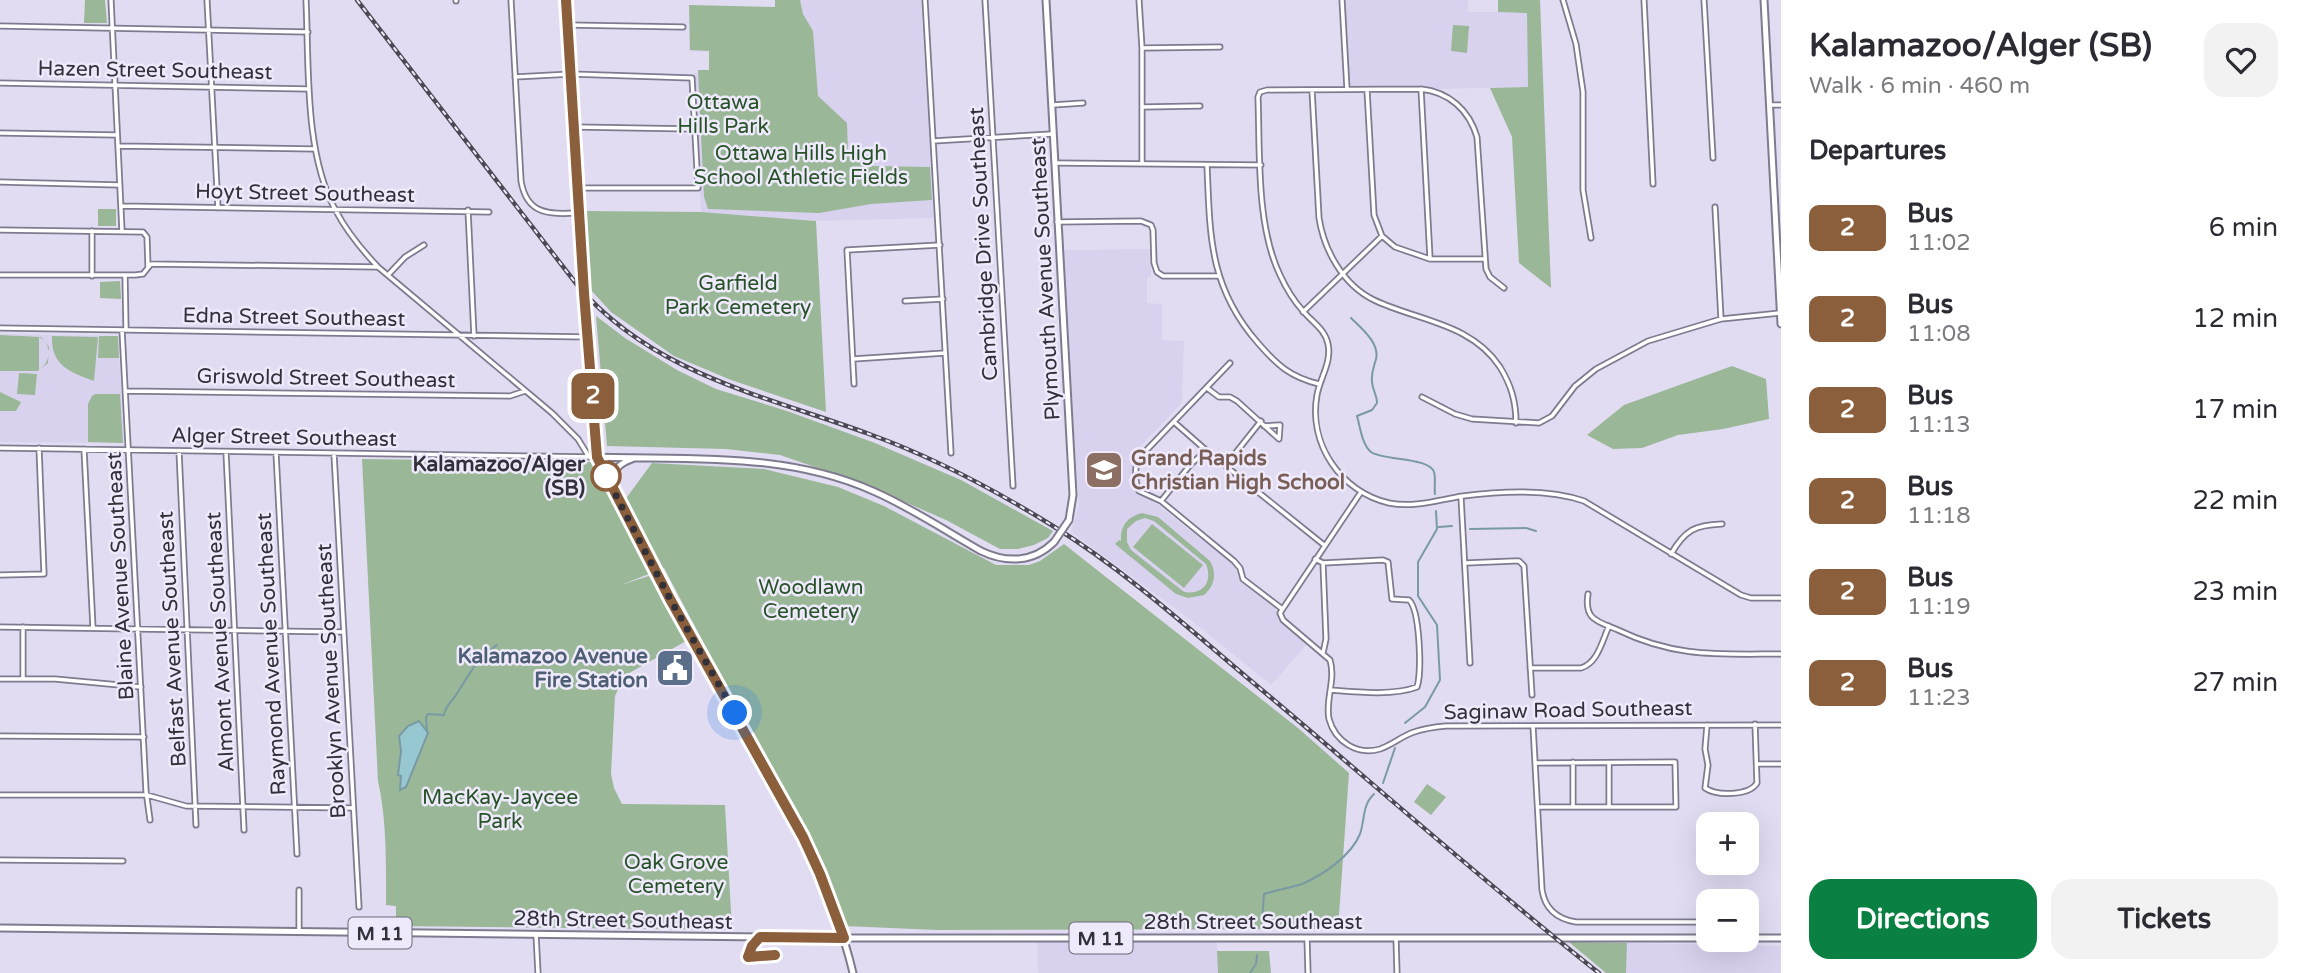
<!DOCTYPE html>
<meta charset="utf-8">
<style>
body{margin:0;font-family:"Varela Round",sans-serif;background:#f2f2f3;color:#2b2b33;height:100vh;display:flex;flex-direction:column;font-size:26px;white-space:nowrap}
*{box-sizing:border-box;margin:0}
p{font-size:23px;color:#7c7c81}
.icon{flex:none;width:38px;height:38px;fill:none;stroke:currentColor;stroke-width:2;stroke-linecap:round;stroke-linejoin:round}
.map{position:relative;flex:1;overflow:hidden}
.panel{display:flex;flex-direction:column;background:#fff;width:525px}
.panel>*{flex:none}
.badge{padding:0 14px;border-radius:10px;font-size:24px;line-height:46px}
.tools{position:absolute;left:1696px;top:812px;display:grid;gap:14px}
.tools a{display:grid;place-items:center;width:63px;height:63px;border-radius:14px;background:#fff;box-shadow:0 7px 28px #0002;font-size:35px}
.you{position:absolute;width:35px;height:35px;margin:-18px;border:5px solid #fff;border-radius:50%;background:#1a73e8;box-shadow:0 0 0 10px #1a73e833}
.map>.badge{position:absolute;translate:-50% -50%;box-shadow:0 0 0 4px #fff}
h2{padding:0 28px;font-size:26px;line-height:63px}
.round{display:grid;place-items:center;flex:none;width:74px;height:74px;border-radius:21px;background:#f2f2f3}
.head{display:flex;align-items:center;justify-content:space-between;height:119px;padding:0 28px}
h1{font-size:33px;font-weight:700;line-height:52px}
.action{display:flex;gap:14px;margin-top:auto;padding:14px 28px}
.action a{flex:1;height:80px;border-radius:21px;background:#0b8043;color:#fff;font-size:28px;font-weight:700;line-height:80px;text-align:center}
.action a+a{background:#f2f2f3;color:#2b2b33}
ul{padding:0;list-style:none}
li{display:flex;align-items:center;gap:21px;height:91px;padding:0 28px}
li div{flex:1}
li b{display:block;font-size:26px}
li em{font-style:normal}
li .badge{min-width:77px;font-weight:700;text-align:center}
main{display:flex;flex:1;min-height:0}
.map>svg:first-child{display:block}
.built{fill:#d9d2ef}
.green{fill:#9ab798;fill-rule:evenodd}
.water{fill:#97c8d2;stroke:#799aa4;stroke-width:2}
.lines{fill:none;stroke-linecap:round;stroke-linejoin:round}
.stream{stroke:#799aa4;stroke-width:2}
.street-casing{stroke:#7f7b8f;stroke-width:7}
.secondary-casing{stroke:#7f7b8f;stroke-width:9}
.primary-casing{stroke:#7f7b8f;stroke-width:9}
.street{stroke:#fff;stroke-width:3.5}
.secondary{stroke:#fff;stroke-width:5}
.primary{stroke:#fff;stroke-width:5}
.rail-casing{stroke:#4c4954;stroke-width:4.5}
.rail{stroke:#eeeafc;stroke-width:2;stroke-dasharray:5;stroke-linecap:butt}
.secondary-bridge-casing{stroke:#7f7b8f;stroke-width:9;stroke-linecap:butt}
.secondary-bridge{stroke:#fff;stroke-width:5}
.line-casing{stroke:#fff;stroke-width:16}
.line{stroke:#8b5e3c;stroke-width:10}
.walk{stroke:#323039;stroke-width:7;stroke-dasharray:0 12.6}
.stop-dot{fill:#fff;stroke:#8b5e3c;stroke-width:3.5}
.labels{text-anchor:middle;stroke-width:5;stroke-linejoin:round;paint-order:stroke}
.shield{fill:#eeeafc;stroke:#6a6874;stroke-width:2}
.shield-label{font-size:19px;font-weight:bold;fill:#323039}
.street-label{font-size:21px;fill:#323039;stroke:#eeeafc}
.park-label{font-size:21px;fill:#285227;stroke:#eeeafc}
.education-label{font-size:21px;font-weight:bold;fill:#785e54;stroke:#eeeafc;text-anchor:start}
.stop-label{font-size:21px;font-weight:bold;fill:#323039;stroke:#eeeafc;text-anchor:end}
.service-label{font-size:21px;font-weight:bold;fill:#4e5e75;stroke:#eeeafc;text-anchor:end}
</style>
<main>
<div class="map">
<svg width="1781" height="973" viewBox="0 0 1781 973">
<rect width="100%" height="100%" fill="#e1dcf2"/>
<path class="built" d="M775,0H921L934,218L816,221L701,212L693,73H709V51L689,52L691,6L775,8Z
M1344,0H1468V12H1527L1528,87L1438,89L1425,86H1349Z
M1150,249L1151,277H1147V303L1162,304V340L1184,341L1182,403L1132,455L1135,491L1137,494L1150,499L1235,566L1238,578L1275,608L1279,621L1307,644L1271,685L1192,621L1071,532L1079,506L1067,344L1062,250Z
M0,334L118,336L124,443L0,442Z
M1217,940L1218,973H1038L1037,942Z
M1627,943L1781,946V973H1626Z"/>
<path class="green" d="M85,0H105L107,23H84Z
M775,0H800L803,14L813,31L818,96L847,123L848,155H871L873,166L930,167L932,200L871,204L819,213L708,209L704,197L698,70H709V51L690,50L689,5L775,7Z
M1498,0H1540L1551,288L1519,263L1512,137L1490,88L1528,87L1527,13L1498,12Z
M1453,25L1469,26L1467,53L1451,51Z
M98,209H116V226H98Z
M584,211L701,212L816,221L826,412L731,380L674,356L611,312L590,289Z
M120,281L121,299L100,298V282Z
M596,316L625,338L677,370L716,389L787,411L875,443L961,480L1053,531L1048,538L1034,545L1018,549H1000L946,520L864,484L780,455L726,449L607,446Z
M0,335L41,337L49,347L48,363L38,371H0ZM39,337C53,345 51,362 39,370Z
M52,336L98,337L94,381C69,372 51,365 52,336Z
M99,336H118L119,358H98Z
M1732,366L1766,379L1769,419L1723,429L1678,435L1642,448L1613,449L1587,435L1624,405Z
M19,373L37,374L35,395L17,394Z
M0,392L21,402L16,411H0Z
M95,394H120L123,443L88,442V404L92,396Z
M362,459L591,462L614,505L627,497L652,463L764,469L838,487L884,506L996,565H1029L1040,561L1064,544L1298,728L1349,773L1338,929L937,930L844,926L805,830L757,744L664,568L621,585L652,575L688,640L624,676L615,696L611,774L614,788L622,804L725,805L732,930L396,926V906L386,905C386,864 387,821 378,781Z
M1142,513L1158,517L1210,561C1217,573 1215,585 1204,595L1188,598L1176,594L1115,544L1119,540L1121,541C1120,526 1127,517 1142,513ZM1145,518L1154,521L1206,564C1213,582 1203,595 1184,592L1131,550L1127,542V529L1136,521Z
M1152,524L1203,565L1184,588L1133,547Z
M1427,784L1446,797L1431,815L1414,802Z
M1569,942L1627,943L1626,973H1606Z
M1217,951H1269L1271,973H1218Z"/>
<path class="water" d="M419,721L428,733L406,787L400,790L401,776L398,775L401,751L399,736L408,726Z"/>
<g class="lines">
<path class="stream" d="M1351,318C1361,328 1380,343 1376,359C1374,367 1371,372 1372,381C1372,389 1377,395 1377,403L1372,410L1357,416C1360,426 1362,445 1371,452C1384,461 1429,457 1434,472C1436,478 1434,487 1435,494
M1439,527L1452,526
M1470,529L1526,528L1536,531
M1405,723L1425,707L1440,680L1437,625L1418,596V562L1437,529L1436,511
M427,731L426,718L428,714L444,715C446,704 453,701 458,692C472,670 475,661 497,645
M1383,783L1395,748
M1262,922L1264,894C1276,890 1290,888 1302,884C1323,875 1351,856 1360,834C1365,820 1362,805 1374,794
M1250,973L1256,964L1257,955"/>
<defs>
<path id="street" d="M111,0L122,231
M207,0L218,208
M306,0C309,64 304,154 336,211C347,232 362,250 378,267L552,413L578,439L589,457
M456,0V1
M511,0L521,181C527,216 550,214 580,213
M925,0L951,453
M985,0L1013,486
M1139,0L1142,48V164
M1342,0L1347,89
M1563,0L1576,44L1583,92V190L1591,238
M1644,0L1653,184
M1704,0L1713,158
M568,25L683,27
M0,26L308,32
M1142,48L1220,47
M515,77L571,74L692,78L698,188H578
M0,83L309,89
M1421,89L1430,258
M1312,90L1319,218C1324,250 1343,285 1374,300C1418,321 1471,323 1500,367C1511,385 1516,401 1516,423
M1367,90L1374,215L1382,236L1395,247L1430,259H1485
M1053,105L1083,103
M1770,105H1781
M1142,107L1200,106
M575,127L695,129
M0,133L117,135
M933,141L1052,134
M118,146L315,149
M1056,163L1261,165
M1207,165C1210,236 1209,287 1258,343C1277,365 1290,377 1319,384
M0,182L120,185
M121,206L489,212
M1715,207L1721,319
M468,210L474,336
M1057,222L1141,221L1151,225L1153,230L1154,263L1157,272L1163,276H1218
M0,230L143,232L147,237L148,267
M0,275H135L143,274L151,264L378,267
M125,275L126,329
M388,275L405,257L424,245
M92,276V231
M1504,288L1490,277L1486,269L1477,137C1469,110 1449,92 1421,89L1267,90L1260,92L1258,97C1260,152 1256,225 1280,275C1286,288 1293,300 1303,311C1312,322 1325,329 1328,344C1332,362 1320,378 1317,395C1308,444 1341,492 1389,503C1415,508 1437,500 1463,496C1501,491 1547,488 1584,501L1741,595L1751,598H1781
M905,301L943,299
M1303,312L1382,236
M0,328L588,337
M122,330L146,791L150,820
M853,359L945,353
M1230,363L1139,458C1134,467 1135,482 1139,491L1161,501L1234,561L1240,568L1243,579L1281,608
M854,384L847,250L940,245
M1207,388L1219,397H1230L1237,401L1279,439L1280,425L1264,426
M126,391L510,396L525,391
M1422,397L1455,414L1472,419L1539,423L1552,416L1575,386L1596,369L1648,341L1721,319L1780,313
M1174,422L1207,451L1324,545
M0,448L596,457
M84,449L93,628
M179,451L196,825
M226,452L244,830
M276,453L297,854
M334,454L359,907
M1226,465L1261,421
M1361,492L1280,613L1283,620L1330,660C1336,680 1325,700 1329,719C1335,741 1357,756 1380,749C1392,745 1402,736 1414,732C1425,728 1435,727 1446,726L1781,725
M1461,497L1470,663
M1161,501L1191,464L1206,451
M1671,554C1685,530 1695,525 1722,524
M1315,559L1323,563L1326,639L1323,653
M1323,563L1383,560L1388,562L1392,599L1409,600C1420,610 1422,673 1417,687C1393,696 1356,692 1331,690
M1466,563L1514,561H1519L1524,566L1532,695
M0,575L44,574L39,448
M1588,594C1584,620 1597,621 1618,630C1676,658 1719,654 1781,654
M0,627L344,632
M1530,668H1581C1598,663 1602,641 1609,626
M23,678V627
M0,679H55L141,687
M1707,725L1705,749L1708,765L1705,788C1717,796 1749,796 1757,783L1755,724
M1533,726L1542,890C1545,909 1557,919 1576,922H1699L1701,925L1702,938
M0,736L144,737
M1536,763L1675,762L1676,807H1538
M1758,764H1781
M0,795H147L186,806L353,808
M1573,806V762
M1609,806V763
M0,860L123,861
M299,890V932
M536,934L538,973
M1307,938L1308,973
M1396,938L1397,973"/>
<path id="secondary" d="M566,0L585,293L597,457L670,599L803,837C823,880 842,926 853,973
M1046,0L1073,495L1069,520
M1764,0L1781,324
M597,457C690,460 786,452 873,491C910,507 946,531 981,551C1006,563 1033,563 1054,542
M612,485C613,470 618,464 632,459"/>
<path id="primary" d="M0,928L844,938H1708
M1746,938H1781"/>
</defs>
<use href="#street" class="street-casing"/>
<use href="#secondary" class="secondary-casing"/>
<use href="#primary" class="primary-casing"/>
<use href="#street" class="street"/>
<use href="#secondary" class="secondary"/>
<use href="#primary" class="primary"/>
<defs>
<path id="rail" d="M357,0L578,286C653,374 766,396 869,434C933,457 995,490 1053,526C1124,570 1186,626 1250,680C1366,777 1480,879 1599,973"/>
</defs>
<use href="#rail" class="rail-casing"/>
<use href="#rail" class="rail"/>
<defs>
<path id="secondary-bridge" d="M1054,542L1069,520"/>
</defs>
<use href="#secondary-bridge" class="secondary-bridge-casing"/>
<use href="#secondary-bridge" class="secondary-bridge"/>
</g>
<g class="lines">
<defs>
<path id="line" d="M566,0L584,293L597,457L670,599L803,837L820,874L844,938L760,937L752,946L748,957L775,955"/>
</defs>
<use href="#line" class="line-casing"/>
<use href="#line" class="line"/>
<path class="walk" d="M606,476L612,478V488L670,599L735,713"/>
</g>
<defs>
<symbol id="school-square" viewBox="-11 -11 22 22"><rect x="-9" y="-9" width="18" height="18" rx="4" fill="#8d6e63" stroke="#eeeafc"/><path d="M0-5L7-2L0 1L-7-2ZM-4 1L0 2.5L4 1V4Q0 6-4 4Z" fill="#fff"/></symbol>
<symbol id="civic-square" viewBox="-11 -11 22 22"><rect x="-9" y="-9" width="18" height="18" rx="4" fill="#5c6f8a" stroke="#eeeafc"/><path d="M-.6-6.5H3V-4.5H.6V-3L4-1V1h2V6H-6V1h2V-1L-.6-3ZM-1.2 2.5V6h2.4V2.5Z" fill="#fff"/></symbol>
</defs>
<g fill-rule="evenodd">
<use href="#school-square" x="1082" y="448" width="44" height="44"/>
<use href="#civic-square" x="653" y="646" width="44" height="44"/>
</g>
<circle class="stop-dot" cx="606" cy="476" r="14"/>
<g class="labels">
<g class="shield">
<rect x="348.5" y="917.5" width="63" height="31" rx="5"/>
<rect x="1069.5" y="922.5" width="63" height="31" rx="5"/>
</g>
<g class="shield-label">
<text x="380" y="940">M 11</text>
<text x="1101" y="945">M 11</text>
</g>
<g class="street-label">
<text transform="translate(155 70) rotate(1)" y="7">Hazen Street Southeast</text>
<text transform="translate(305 193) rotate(1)" y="7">Hoyt Street Southeast</text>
<text transform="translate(983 244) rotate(-93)" y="7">Cambridge Drive Southeast</text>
<text transform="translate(1045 279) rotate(-93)" y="7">Plymouth Avenue Southeast</text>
<text transform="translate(294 317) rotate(1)" y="7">Edna Street Southeast</text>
<text transform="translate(326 378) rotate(1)" y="7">Griswold Street Southeast</text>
<text transform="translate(284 437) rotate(1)" y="7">Alger Street Southeast</text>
<text transform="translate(120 576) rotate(-93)" y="7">Blaine Avenue Southeast</text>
<text transform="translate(172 639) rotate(-93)" y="7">Belfast Avenue Southeast</text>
<text transform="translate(220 642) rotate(-93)" y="7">Almont Avenue Southeast</text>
<text transform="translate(271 654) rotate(-93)" y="7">Raymond Avenue Southeast</text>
<text transform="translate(331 681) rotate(-93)" y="7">Brooklyn Avenue Southeast</text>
<text transform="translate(1568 710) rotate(-1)" y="7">Saginaw Road Southeast</text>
<text transform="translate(623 920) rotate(1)" y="7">28th Street Southeast</text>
<text x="1253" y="929">28th Street Southeast</text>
</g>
<g class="park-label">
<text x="723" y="109">Ottawa<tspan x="723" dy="24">Hills Park</tspan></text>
<text x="801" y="160">Ottawa Hills High<tspan x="801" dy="24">School Athletic Fields</tspan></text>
<text x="738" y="290">Garfield<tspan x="738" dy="24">Park Cemetery</tspan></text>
<text x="811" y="594">Woodlawn<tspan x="811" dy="24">Cemetery</tspan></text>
<text x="500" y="804">MacKay-Jaycee<tspan x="500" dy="24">Park</tspan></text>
<text x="676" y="869">Oak Grove<tspan x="676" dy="24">Cemetery</tspan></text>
</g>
<g class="education-label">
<text x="1131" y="465">Grand Rapids<tspan x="1131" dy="24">Christian High School</tspan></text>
</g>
<g class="stop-label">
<text x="585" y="471">Kalamazoo/Alger<tspan x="585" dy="24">(SB)</tspan></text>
</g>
<g class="service-label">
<text x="648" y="663">Kalamazoo Avenue<tspan x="648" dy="24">Fire Station</tspan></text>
</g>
</g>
</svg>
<div class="tools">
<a>+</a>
<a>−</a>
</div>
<div class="you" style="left:735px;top:713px"></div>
<b class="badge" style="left:593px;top:396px;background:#8b5e3c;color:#fff">2</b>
</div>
<section class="panel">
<div class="head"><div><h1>Kalamazoo/Alger (SB)</h1><p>Walk · 6 min · 460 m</p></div><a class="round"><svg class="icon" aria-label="heart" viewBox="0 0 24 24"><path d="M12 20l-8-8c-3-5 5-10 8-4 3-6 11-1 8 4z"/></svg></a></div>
<h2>Departures</h2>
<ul>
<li><span class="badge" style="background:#8b5e3c;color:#fff">2</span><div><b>Bus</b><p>11:02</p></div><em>6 min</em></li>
<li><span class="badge" style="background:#8b5e3c;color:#fff">2</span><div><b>Bus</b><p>11:08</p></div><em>12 min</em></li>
<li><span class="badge" style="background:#8b5e3c;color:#fff">2</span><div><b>Bus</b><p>11:13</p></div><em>17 min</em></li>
<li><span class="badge" style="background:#8b5e3c;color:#fff">2</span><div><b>Bus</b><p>11:18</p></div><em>22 min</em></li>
<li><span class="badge" style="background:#8b5e3c;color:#fff">2</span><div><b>Bus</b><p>11:19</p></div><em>23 min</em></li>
<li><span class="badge" style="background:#8b5e3c;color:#fff">2</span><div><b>Bus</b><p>11:23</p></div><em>27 min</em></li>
</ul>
<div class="action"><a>Directions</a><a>Tickets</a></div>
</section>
</main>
